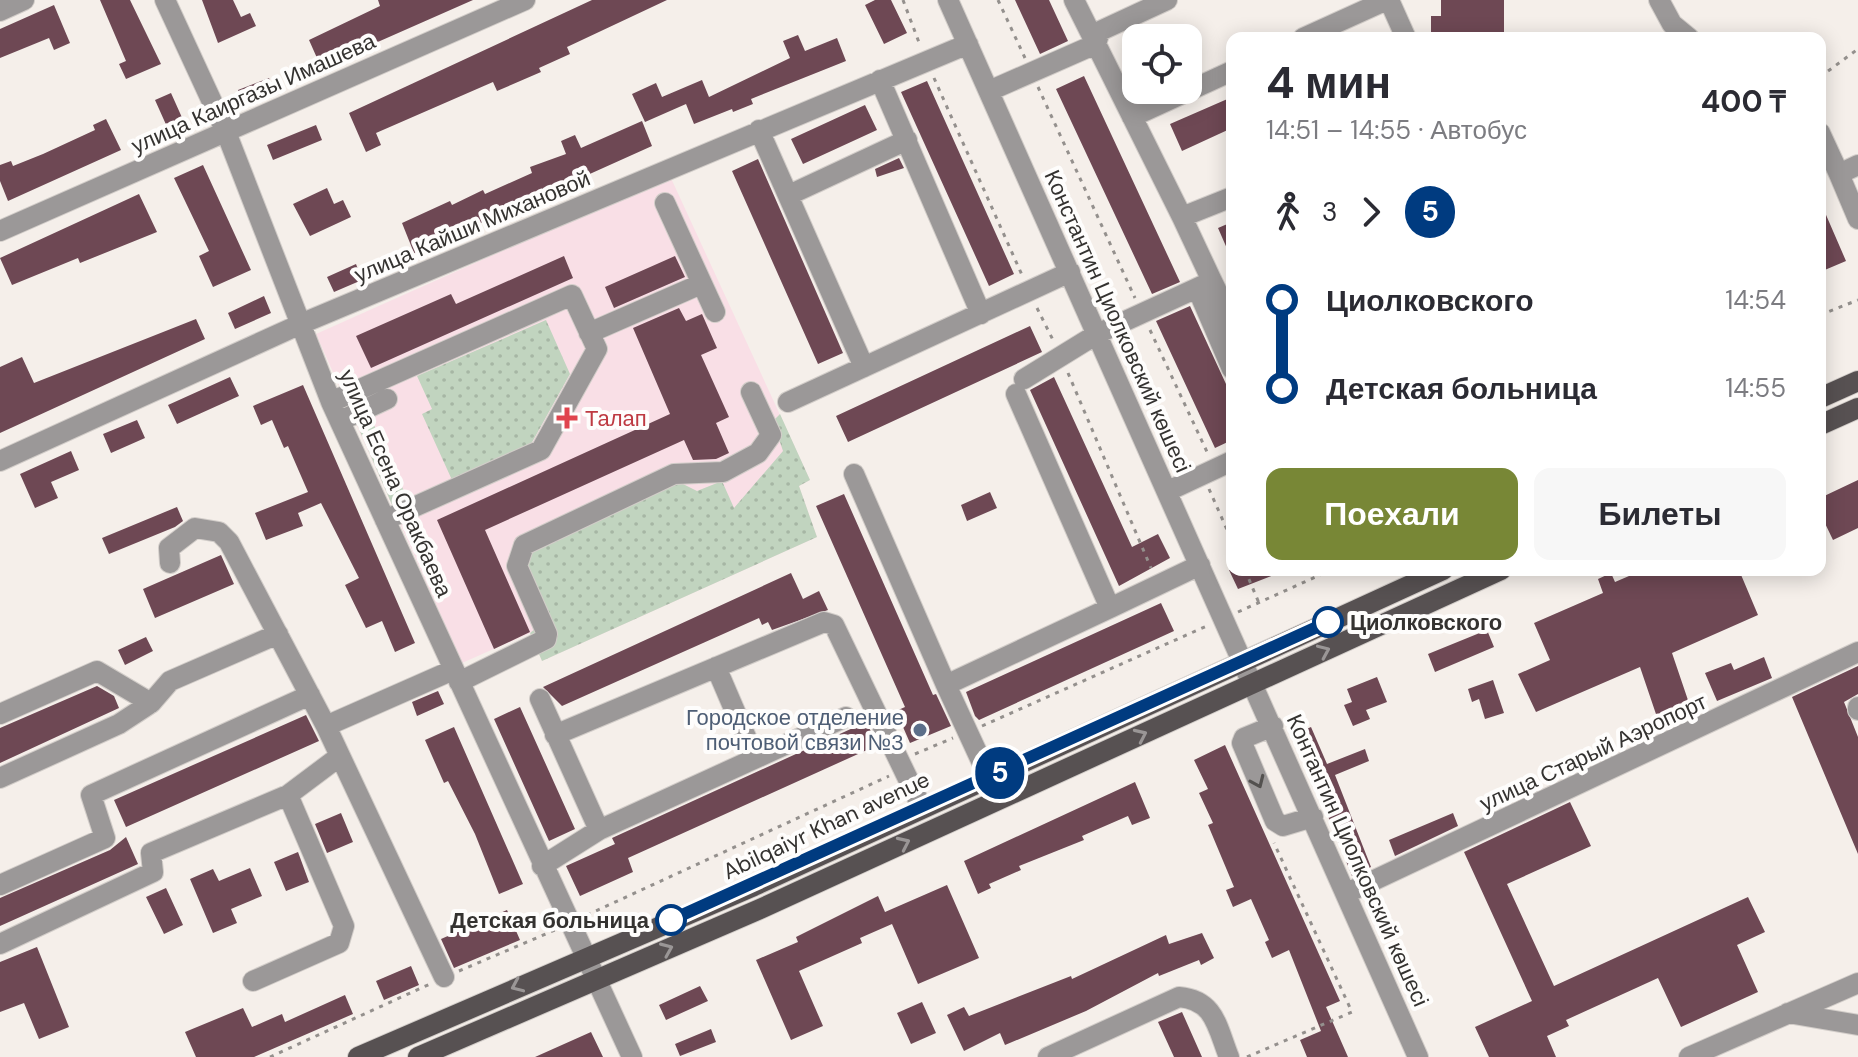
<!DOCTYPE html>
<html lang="ru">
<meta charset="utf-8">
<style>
body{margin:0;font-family:"DM Sans",sans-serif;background:#f7f7f7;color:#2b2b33;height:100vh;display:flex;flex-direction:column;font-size:30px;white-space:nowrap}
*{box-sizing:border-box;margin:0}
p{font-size:26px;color:#7c7c81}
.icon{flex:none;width:44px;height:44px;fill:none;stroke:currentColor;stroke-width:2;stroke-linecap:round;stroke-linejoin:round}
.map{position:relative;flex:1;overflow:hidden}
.details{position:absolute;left:1226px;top:32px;width:600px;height:544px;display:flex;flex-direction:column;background:#fff;border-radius:16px;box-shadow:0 4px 20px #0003}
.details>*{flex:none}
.badge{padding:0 16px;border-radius:26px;font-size:28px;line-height:52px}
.controls{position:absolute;left:1122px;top:24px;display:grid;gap:16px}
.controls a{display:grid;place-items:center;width:80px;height:80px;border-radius:16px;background:#fff;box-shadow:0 4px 20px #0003;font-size:40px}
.map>.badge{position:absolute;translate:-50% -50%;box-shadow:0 0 0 4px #fff}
.legs{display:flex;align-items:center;gap:12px;height:88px;padding:0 40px;font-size:26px}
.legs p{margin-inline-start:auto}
.overview{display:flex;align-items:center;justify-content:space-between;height:136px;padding:0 40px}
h1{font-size:44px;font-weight:700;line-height:60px}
.cta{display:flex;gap:16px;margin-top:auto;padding:16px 40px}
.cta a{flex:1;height:92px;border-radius:16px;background:#788736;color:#fff;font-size:32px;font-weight:700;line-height:92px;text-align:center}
.cta a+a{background:#f7f7f7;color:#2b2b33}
ul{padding:0 40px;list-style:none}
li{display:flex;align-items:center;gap:28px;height:88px;font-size:30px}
li i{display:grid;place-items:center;width:12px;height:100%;margin:0 10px;background:currentColor}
li i::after{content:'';width:20px;height:20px;margin:-10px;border:6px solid;border-radius:50%;background:#fff}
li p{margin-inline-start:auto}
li:first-child i{background:linear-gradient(#0000 50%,currentColor 0)}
li:last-child i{background:linear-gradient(currentColor 50%,#0000 0)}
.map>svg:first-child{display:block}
.medical{fill:#f9dfe6}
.green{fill:url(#green-dots)}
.building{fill:#6e4854}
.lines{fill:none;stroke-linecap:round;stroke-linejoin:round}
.minor-casing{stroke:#d2cdc9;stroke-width:22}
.major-casing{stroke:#d2cdc9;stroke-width:22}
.path{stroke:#94908d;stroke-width:3;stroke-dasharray:4 6;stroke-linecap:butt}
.minor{stroke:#9b9898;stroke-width:20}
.major{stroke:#575152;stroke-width:20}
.oneway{stroke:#9a9696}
.oneway2{stroke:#53514f}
.line-1-casing{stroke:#fff;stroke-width:18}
.line-1{stroke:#003b80;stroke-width:12}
.health-dot{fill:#e0444e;stroke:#fefdfc;stroke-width:3}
.stop-1-dot{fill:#fff;stroke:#003b80;stroke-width:4}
.service-dot{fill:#5c6f8a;stroke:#fefdfc;stroke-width:3}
.labels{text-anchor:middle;stroke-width:8;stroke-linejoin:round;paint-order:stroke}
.street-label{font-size:22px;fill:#343230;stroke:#fefdfc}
.health-label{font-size:22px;fill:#be3a42;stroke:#fefdfc;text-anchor:start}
.stop-label{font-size:22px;font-weight:bold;fill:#343230;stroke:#fefdfc;text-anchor:start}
.service-label{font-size:22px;fill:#4e5e75;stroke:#fefdfc;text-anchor:end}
</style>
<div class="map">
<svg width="1858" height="1057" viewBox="0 0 1858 1057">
<defs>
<pattern id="green-dots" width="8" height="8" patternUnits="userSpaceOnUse" patternTransform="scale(2)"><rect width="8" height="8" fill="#c1d4bf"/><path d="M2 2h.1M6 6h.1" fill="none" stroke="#a6b6a4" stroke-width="1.8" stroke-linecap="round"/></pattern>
</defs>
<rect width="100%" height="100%" fill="#f5efea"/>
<path class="medical" d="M670,176L810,480L799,486L817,537L542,661L530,633L462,663L316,334Z"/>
<path class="green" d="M546,320L570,374L530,446L452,480L422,414L432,409L417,376Z
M369,414L408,500L393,507L355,420Z
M780,414L810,480L799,486L817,537L542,661L530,633L550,616L526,562L535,546L679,482L697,491L722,481L734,508L783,451L773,421Z"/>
<path class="building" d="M100,0H130L161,64L126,79L119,64L126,61Z
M202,0H233L241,17L250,13L256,26L218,43Z
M378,0H473L321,67L309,40L380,6Z
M592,0H667L567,47L570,54L539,68L541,72L497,91L493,82L376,133L381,145L366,152L349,113Z
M875,0H891L907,33L884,44L865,5Z
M1015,0H1049L1068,41L1040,54Z
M1441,0H1504V38L1431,36V16H1441Z
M54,5L70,43L54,50L49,38L0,58V29Z
M798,35L805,51L837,38L846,61L751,99L753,104L733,112L732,109L694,124L686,104L645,122L632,94L656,83L662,97L702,80L709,97L790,58L783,41Z
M1084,76L1180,282L1152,294L1056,89Z
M269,78L274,92L243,104L238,90Z
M927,81L1014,274L989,286L901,92Z
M171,93L184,122L168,129L155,100Z
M1232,97V128L1182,151L1170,124Z
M865,105L877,130L803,164L791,139Z
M106,119L121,150L8,201L0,181V165L11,161L13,166L43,154L95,130L93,125Z
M642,121L652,146L414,253L402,223L450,201L452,205L483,190L485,194L532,173L530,167L566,154L561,141L575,135L581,148Z
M316,125L322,140L273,160L267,145Z
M899,158L904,168L877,177L875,169Z
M758,159L843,353L818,364L732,171Z
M203,165L251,270L213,287L199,256L209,251L174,178Z
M327,188L334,204L343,200L351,217L310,236L293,204Z
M139,194L157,232L80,263L78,258L12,285L0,258Z
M1820,201L1846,261L1820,272Z
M1232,222V260L1218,228Z
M564,256L573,278L371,368L356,336L451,294L456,304Z
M675,256L685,277L614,308L605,287Z
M356,264L362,280L334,292L327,277Z
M264,296L271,313L235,329L228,313Z
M1190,306L1232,397V440L1215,448L1156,321Z
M679,308L686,321L702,314L717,348L701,355L729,417L716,423L729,453L716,459L693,460L684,440L485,530L530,632L494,649L437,520L670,414L633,328Z
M196,319L205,339L0,433V367L22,357L34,383Z
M1030,326L1042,352L848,442L836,416Z
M230,377L239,396L177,424L168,405Z
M1054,377L1132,547L1158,534L1170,558L1119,586L1030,390Z
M303,385L415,643L395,652L382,621L366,628L345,585L359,578L321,503L298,513L303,526L266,540L255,513L308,492L288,446L284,448L272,420L261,425L253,406Z
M137,420L145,438L111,453L103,434Z
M71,451L79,470L51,482L58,498L35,508L20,474Z
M1858,480V528L1833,540L1820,513V498Z
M990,492L997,508L967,521L961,505Z
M844,494L933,695L936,694L951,726L910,743L896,711L905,707L816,506Z
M177,507L183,521L175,527L109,554L102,538Z
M221,555L234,584L155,618L143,589Z
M1229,570H1287L1238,589Z
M1643,570H1739L1758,615L1672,653L1691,709L1658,720L1640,667L1536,712L1518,674L1550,660L1534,623L1603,593L1598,579L1611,573L1615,582Z
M791,573L803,599L819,591L828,610L772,630L768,622L762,625L759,618L562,706L543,687Z
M1161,603L1174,631L979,720L975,716L966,692Z
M1487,630L1494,647L1435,672L1428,654Z
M146,637L153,651L125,665L118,650Z
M1764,657L1772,678L1717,701L1705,673L1731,663L1734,670Z
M1858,666V694L1844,702L1858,737V854L1792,697Z
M1377,677L1387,702L1366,710L1370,719L1353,726L1344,705L1352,702L1347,689Z
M1493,680L1504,713L1485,719L1479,699L1472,702L1468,689Z
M97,686L114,696L119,708L0,763V728Z
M438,691L444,704L417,716L412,702Z
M520,707L575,829L549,841L494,719Z
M306,715L319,741L126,827L114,800Z
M866,722L878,745L628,858L633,872L580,896L566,866L615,844L612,838Z
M454,727L523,884L499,894L475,834L448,781L444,783L425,740Z
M1311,727L1327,764L1365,749L1369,761L1335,775L1371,867L1352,876L1295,734Z
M1225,745L1340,1001L1326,1007L1348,1057H1307L1300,1040L1321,1031L1289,950L1272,958L1265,942L1269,940L1251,899L1233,907L1226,890L1234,887L1208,825L1213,823L1199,793L1208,789L1194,760Z
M1135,782L1150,818L1132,825L1128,816L1082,836L1084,840L1019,866L1021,870L989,884L991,888L978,894L964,861Z
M1570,802L1591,846L1507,884L1554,986L1748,897L1765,932L1737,945L1758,992L1681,1027L1658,978L1566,1020L1569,1026L1547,1036L1556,1057H1489L1475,1027L1532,1001L1464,852Z
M341,813L353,842L327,853L315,824Z
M1453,813L1458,826L1395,856L1389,840Z
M126,837L138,864L0,926V898L110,850Z
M298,852L309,882L286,891L274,862Z
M250,868L262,896L231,909L237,923L213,933L190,879L213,869L219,881Z
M947,885L979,958L918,984L892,924L860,938L862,943L799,971L823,1026L791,1040L756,960L798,942L796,937L878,896L885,912Z
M166,888L183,925L164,934L146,897Z
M507,910L520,940L454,968L441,939Z
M1202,933L1214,958L1201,965L1199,960L1159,976L1158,973L1086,1011L1005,1045L1000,1033L964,1051L947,1015L964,1007L969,1016L1071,976L1072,979L1166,935L1169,944Z
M37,947L69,1027L39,1039L24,1003L0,1012V962Z
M411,966L419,985L384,1000L376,981Z
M700,986L708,1001L666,1020L659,1005Z
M345,995L353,1014L254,1057H196L185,1032L243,1008L252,1027L282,1014L285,1022Z
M922,1002L936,1033L911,1044L897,1013Z
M1182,1012L1202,1057H1174L1158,1022Z
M711,1029L716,1042L680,1056L675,1044Z
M591,1032L603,1057H535Z"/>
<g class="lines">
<defs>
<path id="minor" d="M165,0L226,132L331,402L632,1057
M948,0L1418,1057
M1074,0L1096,44
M1389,0L1406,38
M1659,0L1672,24L1689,38
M0,11L24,0
M1303,38L1387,0
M1096,44L1100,31L1167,0
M880,80L981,314
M989,91L1096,44L1182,217
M1132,117L1232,71
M759,130L864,367
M1820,133L1839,174
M1858,165L1839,174L1858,219
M789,195L907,140
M665,203L715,312
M0,231L525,0
M1212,281L1232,322
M1197,288L1212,281L1182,217L1232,197
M589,333L701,284
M1024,379L1097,334L1197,288L1232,369
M331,402L572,295L597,349L541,450L385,520
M788,402L1070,272
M340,421L387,399
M0,461L303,323L968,44
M854,474L946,685
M1168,491L1232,461
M170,563L169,548L195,528L219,532L229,542L326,726L444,977
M1110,608L1200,565
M716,667L755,758
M459,682L546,639L547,634L517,566L524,545L674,474L723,472L758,453L771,435L751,392
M540,699L599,830
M1858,707V710
M0,714L97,671L151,703L170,681L278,634
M326,726L453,670
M1273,726L1244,738L1242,743L1275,821L1283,826L1313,817
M555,735L824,622L834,625L921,806
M0,778L119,724L151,703
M989,778L946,685L1110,608L1016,394
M542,866L599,830L846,717
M0,885L105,838L91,795L310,695
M1347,893L1858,652
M0,944L153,872L151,853L288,795L340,756
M253,981L339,943L344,926L288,795
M1788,1013L1858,1025
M1048,1057L1179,997C1215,1000 1217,1027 1229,1057
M1689,1057L1858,983"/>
<path id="major" d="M1820,398L1858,381
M1820,425L1858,408
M358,1057L754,886L1443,570
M418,1057L760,909L1501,570"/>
</defs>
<use href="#minor" class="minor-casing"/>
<use href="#major" class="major-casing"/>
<path class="path" d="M903,0L920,45
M998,0L1025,58
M1820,77L1858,49
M934,78L1022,275
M1038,87L1135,298
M1037,308L1053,340
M1820,315L1858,300
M1150,330L1208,454
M1068,373L1151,568
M1209,489L1232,541
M417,525L415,533L431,570
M1245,570L1259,603
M1238,612L1331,570
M982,726L1209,625
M915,754L953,738
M587,915L889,776
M459,971L555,930
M270,1057L430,984
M1247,1057L1352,1012L1274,843"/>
<use href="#minor" class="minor"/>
<use href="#major" class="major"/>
</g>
<defs><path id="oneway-chevron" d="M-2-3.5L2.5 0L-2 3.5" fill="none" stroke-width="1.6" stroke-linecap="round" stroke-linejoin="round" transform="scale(2)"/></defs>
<g class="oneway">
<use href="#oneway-chevron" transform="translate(1324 651) rotate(-24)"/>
<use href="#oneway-chevron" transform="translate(1141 735) rotate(-25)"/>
<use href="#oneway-chevron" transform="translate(904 843) rotate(-25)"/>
<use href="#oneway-chevron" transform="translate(667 949) rotate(-23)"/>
<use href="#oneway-chevron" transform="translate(517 986) rotate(156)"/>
</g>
<use class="oneway2" href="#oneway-chevron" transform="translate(1258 782) rotate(66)"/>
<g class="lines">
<defs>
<path id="line-1" d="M671,920L1328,622"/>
</defs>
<use href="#line-1" class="line-1-casing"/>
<use href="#line-1" class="line-1"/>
</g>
<path class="health-dot" d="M563 406h8v8h8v8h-8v8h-8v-8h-8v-8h8z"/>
<g class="stop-1-dot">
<circle cx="1328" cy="622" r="14"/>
<circle cx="671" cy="920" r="14"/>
</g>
<circle class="service-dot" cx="920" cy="730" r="8"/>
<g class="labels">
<g class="street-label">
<text transform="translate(253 93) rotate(-24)" y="8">улица Каиргазы Имашева</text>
<text transform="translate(472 226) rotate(-23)" y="8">улица Кайши Михановой</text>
<text transform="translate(1118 321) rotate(66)" y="8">Константин Циолковский көшесі</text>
<text transform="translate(396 483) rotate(66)" y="8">улица Есена Оракбаева</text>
<text transform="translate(1593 752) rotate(-25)" y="8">улица Старый Аэропорт</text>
<text transform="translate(826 825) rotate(-25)" y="8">Abilqaiyr Khan avenue</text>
<text transform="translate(1358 860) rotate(66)" y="8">Контантин Циолковский көшесі</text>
</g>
<g class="health-label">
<text x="585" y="426">Талап</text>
</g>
<g class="stop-label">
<text x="1350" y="630">Циолковского</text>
<text x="649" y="928" text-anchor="end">Детская больница</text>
</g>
<g class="service-label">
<text x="904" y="725">Городское отделение<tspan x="904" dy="25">почтовой связи №3</tspan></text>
</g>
</g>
</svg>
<div class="controls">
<a><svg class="icon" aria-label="locate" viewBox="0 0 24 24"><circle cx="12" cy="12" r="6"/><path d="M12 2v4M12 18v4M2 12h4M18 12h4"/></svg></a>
</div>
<b class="badge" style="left:1000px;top:773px;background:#003b80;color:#fff">5</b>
<section class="details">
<div class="overview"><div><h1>4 мин</h1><p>14:51 – 14:55 · Автобус</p></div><b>400 ₸</b></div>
<div class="legs"><svg class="icon" aria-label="walk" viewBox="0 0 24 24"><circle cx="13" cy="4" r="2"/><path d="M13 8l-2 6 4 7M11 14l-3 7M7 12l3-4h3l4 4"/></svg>3<svg class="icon" aria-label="forward" viewBox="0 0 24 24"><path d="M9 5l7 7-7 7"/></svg><b class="badge" style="background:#003b80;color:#fff">5</b></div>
<ul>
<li><i style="color:#003b80"></i><b>Циолковского</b><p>14:54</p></li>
<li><i style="color:#003b80"></i><b>Детская больница</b><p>14:55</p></li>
</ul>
<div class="cta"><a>Поехали</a><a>Билеты</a></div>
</section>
</div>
